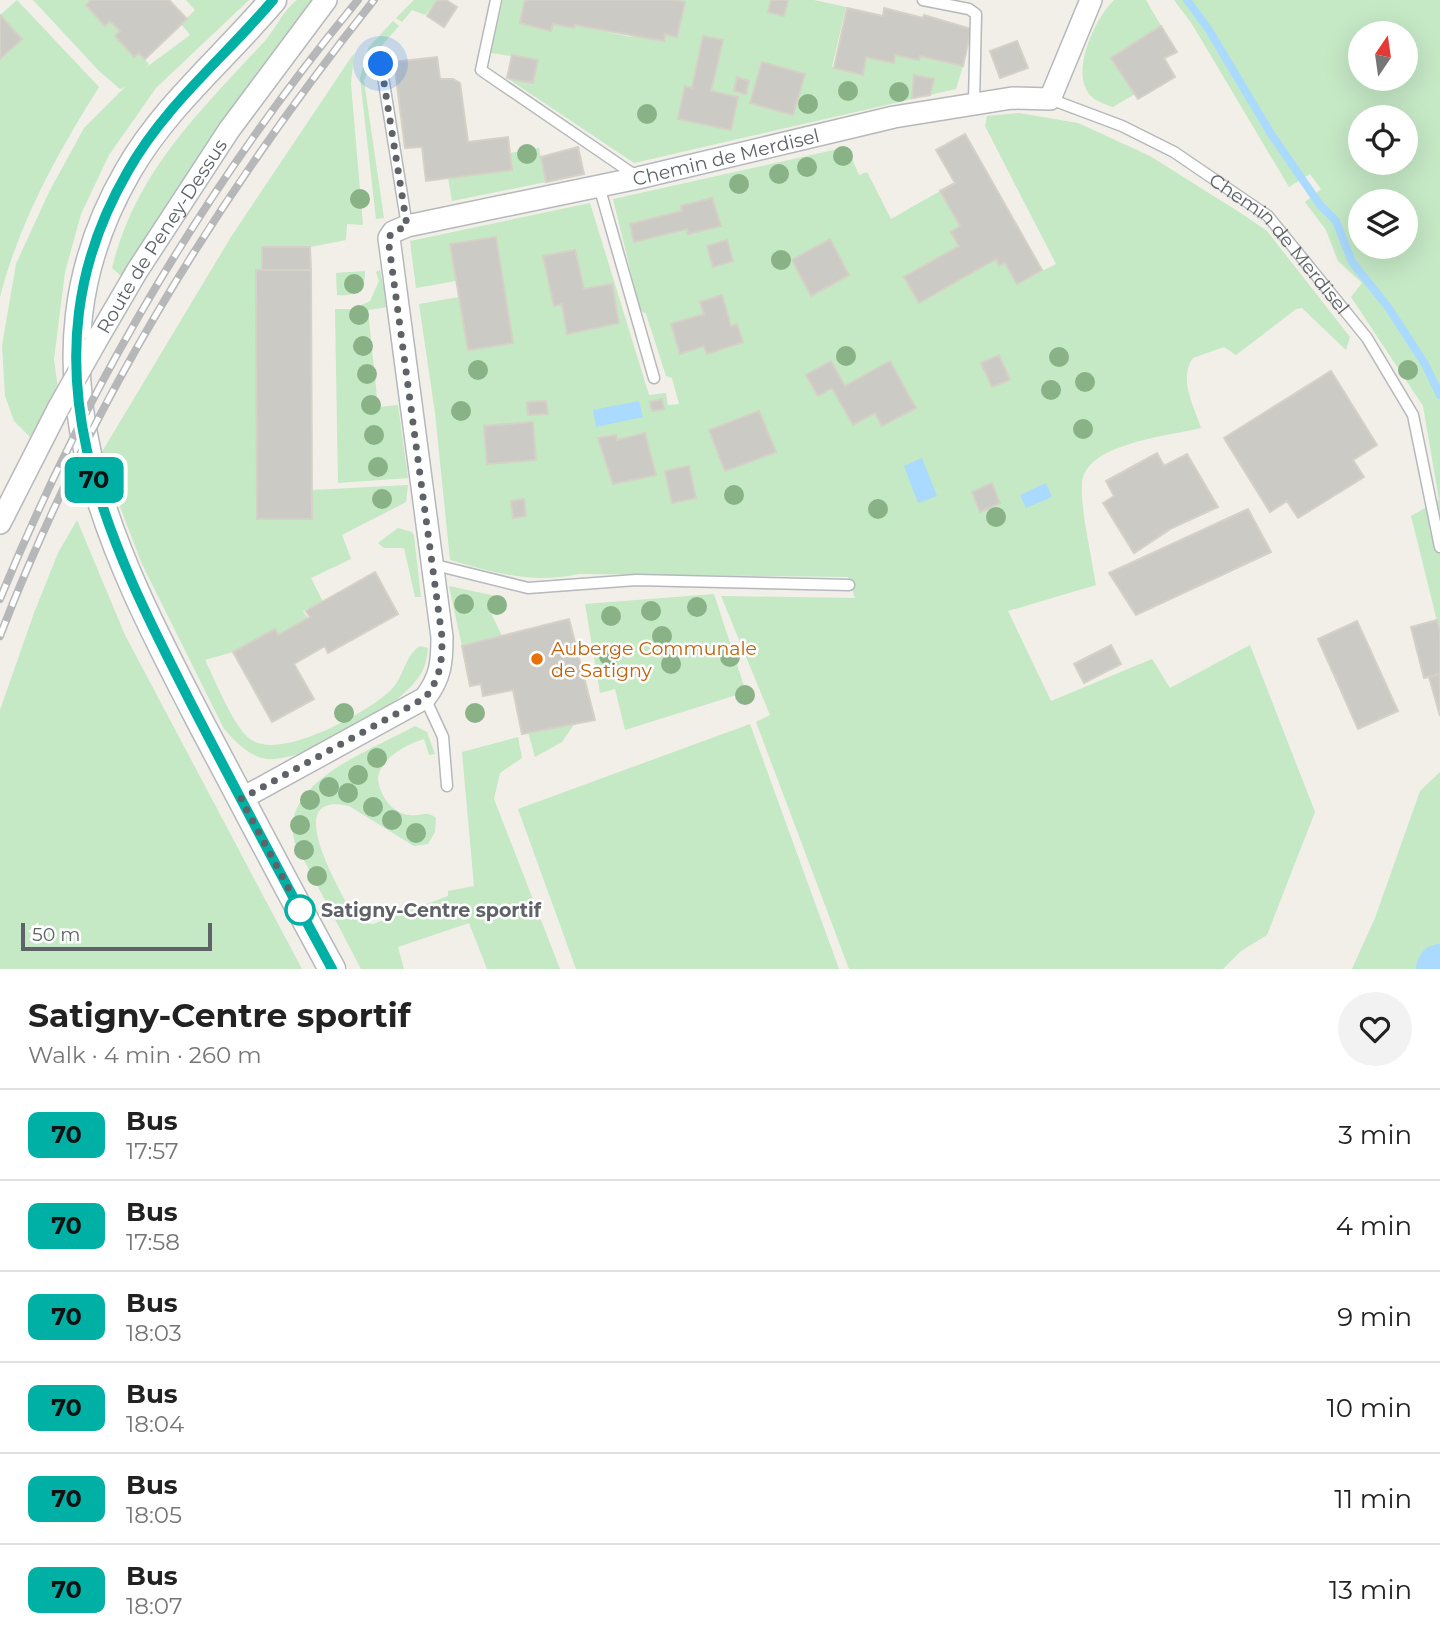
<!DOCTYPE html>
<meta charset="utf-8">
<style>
body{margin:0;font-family:Montserrat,sans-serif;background:#f2f2f2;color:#222;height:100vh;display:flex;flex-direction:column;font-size:26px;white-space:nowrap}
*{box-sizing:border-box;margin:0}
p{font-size:23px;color:#767676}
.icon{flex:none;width:38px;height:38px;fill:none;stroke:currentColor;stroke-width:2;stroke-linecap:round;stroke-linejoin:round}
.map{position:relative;height:969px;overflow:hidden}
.details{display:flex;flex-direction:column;background:#fff;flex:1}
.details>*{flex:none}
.badge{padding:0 14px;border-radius:10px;font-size:24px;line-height:46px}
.needle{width:46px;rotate:13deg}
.fabs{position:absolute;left:1348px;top:21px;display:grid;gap:14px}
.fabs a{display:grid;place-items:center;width:70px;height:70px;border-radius:50%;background:#fff;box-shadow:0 7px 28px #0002;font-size:35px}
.scale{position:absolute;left:21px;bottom:18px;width:191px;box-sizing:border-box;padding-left:7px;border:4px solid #5f6368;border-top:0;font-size:19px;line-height:24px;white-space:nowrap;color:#5f6368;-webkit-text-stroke:5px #fff;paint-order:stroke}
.you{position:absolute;width:35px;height:35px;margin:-18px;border:5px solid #fff;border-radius:50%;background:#1a73e8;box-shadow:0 0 0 10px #1a73e833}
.map>.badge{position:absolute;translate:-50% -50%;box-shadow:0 0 0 4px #fff}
.round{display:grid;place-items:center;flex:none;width:74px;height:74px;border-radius:37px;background:#f2f2f2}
.headline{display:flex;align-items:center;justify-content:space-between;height:119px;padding:0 28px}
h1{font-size:33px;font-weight:700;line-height:52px}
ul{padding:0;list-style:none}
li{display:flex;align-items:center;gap:21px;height:91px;padding:0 28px;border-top:2px solid #e0e0e0}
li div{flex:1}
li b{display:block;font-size:26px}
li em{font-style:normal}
li .badge{min-width:77px;font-weight:700;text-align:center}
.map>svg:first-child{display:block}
.green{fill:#c5e8c5;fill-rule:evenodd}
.water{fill:#aadaff}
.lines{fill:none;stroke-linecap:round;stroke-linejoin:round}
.stream{stroke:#aadaff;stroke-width:8}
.river{stroke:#aadaff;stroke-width:46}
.building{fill:#cccac5;stroke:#d6d1c6;stroke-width:2}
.service-casing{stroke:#b5b8bc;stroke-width:13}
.minor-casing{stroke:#b5b8bc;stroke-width:24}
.tertiary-casing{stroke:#b5b8bc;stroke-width:29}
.service{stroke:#fff;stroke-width:10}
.minor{stroke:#fff;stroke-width:21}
.tertiary{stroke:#fff;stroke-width:26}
.rail-casing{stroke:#b6b7b8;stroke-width:8}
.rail{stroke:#fff;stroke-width:5;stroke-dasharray:16;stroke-linecap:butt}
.minor-bridge-casing{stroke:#b5b8bc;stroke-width:24;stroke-linecap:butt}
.minor-bridge{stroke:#fff;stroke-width:21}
.tree{fill:#89b387}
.line-casing{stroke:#fff;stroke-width:16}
.line{stroke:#00b0a4;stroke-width:10}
.walk{stroke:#5f6368;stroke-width:7;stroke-dasharray:0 12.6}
.food-dot{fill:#e8710a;stroke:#fff;stroke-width:2.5}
.stop-dot{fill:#fff;stroke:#00b0a4;stroke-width:3.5}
.labels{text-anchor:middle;stroke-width:5;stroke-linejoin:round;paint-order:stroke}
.street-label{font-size:19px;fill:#5f6368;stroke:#fff}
.food-label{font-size:19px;fill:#c56008;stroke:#fff;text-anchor:start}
.stop-label{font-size:19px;font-weight:bold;fill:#5f6368;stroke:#fff;text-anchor:start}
</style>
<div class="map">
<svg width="1440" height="969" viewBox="0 0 1440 969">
<rect width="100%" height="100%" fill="#f1efe8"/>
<path class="green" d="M17,0L99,87C57,154 20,220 0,297V59L22,39L0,15Z
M33,0H91L86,6L105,26L110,21L120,31L115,36L134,56L139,53L149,64L144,69L190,35L181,24L195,10L186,0H249L156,88L109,155L81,214L65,272L54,359L58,390L30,437L14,421L5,396L2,346L16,264L49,192L84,128L125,87L120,89L99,71Z
M297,0H312L313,5L273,56L121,276L112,268C135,173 200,111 264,42C276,29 283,10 297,0Z
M414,0H437L425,15L412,10L402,22L396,18Z
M503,0H525L520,23L551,30L553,24L573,28L575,25L631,37L633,34L664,40L665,34L678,36L685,3L675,0H814L846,7L832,67L862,75L866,57L894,63L895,55L918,60L920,56L963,66L956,89L634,163L507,78L533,83L537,60L491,53Z
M1114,0H1146L1161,26L1112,58L1135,94L1113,107C1107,105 1098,102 1093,98C1067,77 1095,18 1114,0Z
M1174,0H1440V633L1411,516L1439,500L1423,406L1351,297L1362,283L1338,261L1326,230L1305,202L1321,189L1310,174L1289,187L1192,24ZM1360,33H1405V79H1360ZM1360,117H1405V163H1360ZM1360,201H1405V247H1360Z
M393,21L399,26L375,53L364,81L384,218L376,219L360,78L368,48Z
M354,53L351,84L363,225L347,224L346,240L310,247H263L262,270H256L257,519H311L312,490L408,485L406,502L342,535L351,559L311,578L323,602L303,611L308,618L278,635L275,629L233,652L205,660C215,680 233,726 250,739C280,762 368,712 391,690C404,677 405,655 420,646L428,648C427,659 425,669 418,678C394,711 309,761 268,759C249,757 236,742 224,729L142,564L100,455L231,237Z
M1019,113L1078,123L1150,156L1239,212L1267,231L1350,337L1346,350L1302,308L1296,309L1236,355L1224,347L1193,358C1178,379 1194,406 1201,428C1170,436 1084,443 1082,484C1080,508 1092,558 1096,585L1008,611L1051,701L1152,659L1170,688L1250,645L1315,812L1267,935L1241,951L1223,969H849L756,722L770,715L721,596L855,598L848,577L579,574C532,584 495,573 450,560L435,413L419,304L459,297L456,281L416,288L410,241L590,203L649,395L666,393L668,405L679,404L672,378L666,376L646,314L640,310L613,199L847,147L859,175L867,172L891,219L940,191L960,226L951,232L959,246L996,259L999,265L1005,263L1017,284L1056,264L985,126L987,116Z
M539,148L546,182L452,201L448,178L512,170L510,153Z
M380,270L388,307L368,310L378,407L398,405L408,478L338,483L335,309H353L370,301L379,281L376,272Z
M365,271C366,290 355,297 337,295L336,273Z
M77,520L125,635L302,969H0V710L34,613L58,553Z
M398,528L412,532L414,536L421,597H415L404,548H384L378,543Z
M449,586L505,598L506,611L491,613L502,636L462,646Z
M714,594L746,692L625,730L615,689L600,693L585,604Z
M575,723L562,742L535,757L528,732Z
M750,724L839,969H576L518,809Z
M415,726L427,732L435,754L429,755L424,739C406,744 381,758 378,778C379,794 391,813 409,815C420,817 427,810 436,818L435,832L428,844L414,846L349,806C278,790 342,893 353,915L362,923L373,924L448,896V891L474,886L462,752L518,737L522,758L500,773L494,799L560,969H487L469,923L398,947L404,969H361L295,843C276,782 375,749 415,726Z
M1440,772V969H1352L1375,918L1420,791Z"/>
<path class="water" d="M639,401L643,417L596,427L593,410Z
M922,458L937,496L918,503L904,466Z
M1046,483L1052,497L1026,508L1020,495Z"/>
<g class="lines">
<path class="stream" d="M1187,0L1209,30L1271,134L1320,205L1336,221L1352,262L1388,307L1425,364L1440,395"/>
<path class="river" d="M1439,969L1440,967"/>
</g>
<path class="building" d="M169,0L187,19L145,59L139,53L134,57L115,36L120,31L110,21L105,26L86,5L91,0Z
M437,0H446L457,7L444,27L427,16Z
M525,0H675L685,2L677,37L665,34L664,41L575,25L574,28L553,24L551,31L520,23Z
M771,0H788L784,16L768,12Z
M847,8L883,16L884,8L923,18L924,15L971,29L963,66L920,56L919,60L895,55L894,63L866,57L863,75L834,68Z
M0,15L22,39L0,59Z
M1161,26L1177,52L1164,58L1175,77L1138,99L1111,58Z
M703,36L723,40L711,91L738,97L731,130L678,119L685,86L692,88Z
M1017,41L1028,68L1000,78L990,51Z
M512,55L538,60L533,83L507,78Z
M437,57L440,79H453L460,83L468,142L508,137L512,170L426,181L422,147L405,148L394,62Z
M762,62L805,74L793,115L750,103Z
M914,75L934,79L930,95L912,98Z
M737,77L749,81L746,94L734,91Z
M965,134L1042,270L1017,284L1005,263L999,266L996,259L919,303L904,277L959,246L951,232L960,226L940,191L955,183L936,150Z
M578,147L584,174L546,182L541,157Z
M712,198L721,226L688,234L687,229L634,242L630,224L682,211L681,206Z
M496,237L513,343L468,350L450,244Z
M830,239L849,275L811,296L792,260Z
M727,240L733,261L713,267L707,246Z
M262,247H310L311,270H262Z
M575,250L584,289L612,284L619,323L567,334L562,304L554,306L543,256Z
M256,270H311L312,519H257Z
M722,295L731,326L737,324L743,342L707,354L704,346L680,354L671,324L704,314L700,302Z
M999,355L1010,380L992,387L981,363Z
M831,361L845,386L890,361L916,408L882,426L875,413L853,425L832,388L818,396L806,375Z
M1331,371L1377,445L1353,460L1364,477L1298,518L1287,501L1270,512L1224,438Z
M662,399L664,409L652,411L650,402Z
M546,401L548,414L528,415L527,402Z
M759,411L776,452L725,471L709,430Z
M533,422L536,460L487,464L484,426Z
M645,433L656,475L613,484L598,438L616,435L617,440Z
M1157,453L1164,466L1187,454L1218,507L1172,528L1134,553L1103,503L1114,496L1106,481Z
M689,466L696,498L672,503L665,471Z
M992,483L1000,503L980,512L972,492Z
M524,499L526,516L513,518L511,501Z
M1248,509L1271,552L1136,615L1109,573Z
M375,572L398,614L328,653L325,646L294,664L314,699L272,722L233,652L275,629L278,635L310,617L306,611Z
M569,619L595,720L522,734L513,690L483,696L481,684L470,686L462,646Z
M1437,620L1440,633V674L1424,678L1411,627Z
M1357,621L1398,711L1358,729L1318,639Z
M1111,645L1121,664L1084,683L1074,664Z
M1440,674V716L1429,677Z"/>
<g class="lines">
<defs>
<g id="service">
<path d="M496,0L481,70L636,176"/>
<path d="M923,0L969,9L976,14L974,103"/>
<path d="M381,64L407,226"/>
<path id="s1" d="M1050,99L1122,126L1174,152L1268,216L1367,338L1413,415L1440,547"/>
<path d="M599,186L654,378"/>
<path d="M431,564L528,588L636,580L849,585"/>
<path d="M425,698L443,737L447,786"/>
</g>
<g id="minor">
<path id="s2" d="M95,343L137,271L229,130L326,0"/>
<path d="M0,523L58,409"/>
<path id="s3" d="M241,799L425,698C441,677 442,662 442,637L389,238L393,232L407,226L638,178L894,117L1012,98L1050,99L1091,0"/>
</g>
<path id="tertiary" d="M273,0C225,57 166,105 128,171C15,366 110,549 203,727C246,808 288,889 332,969"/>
</defs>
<use href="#service" class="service-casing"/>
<use href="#minor" class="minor-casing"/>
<use href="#tertiary" class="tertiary-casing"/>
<use href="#service" class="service"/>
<use href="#minor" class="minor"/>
<use href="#tertiary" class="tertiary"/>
<defs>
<path id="rail" d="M0,599C89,382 209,181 358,0
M0,636C89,404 220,193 374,0"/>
</defs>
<use href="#rail" class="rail-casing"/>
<use href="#rail" class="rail"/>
<defs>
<path id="minor-bridge" d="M58,409L95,343"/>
</defs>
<use href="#minor-bridge" class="minor-bridge-casing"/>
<use href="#minor-bridge" class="minor-bridge"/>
</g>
<g class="tree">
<circle cx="848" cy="91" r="10"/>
<circle cx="899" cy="92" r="10"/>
<circle cx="808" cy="104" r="10"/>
<circle cx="647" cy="114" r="10"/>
<circle cx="527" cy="154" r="10"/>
<circle cx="843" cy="156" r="10"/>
<circle cx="807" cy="167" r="10"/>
<circle cx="779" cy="174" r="10"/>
<circle cx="739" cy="184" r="10"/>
<circle cx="360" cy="199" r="10"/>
<circle cx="781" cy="260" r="10"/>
<circle cx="354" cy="284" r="10"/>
<circle cx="359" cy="315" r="10"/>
<circle cx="363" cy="346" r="10"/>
<circle cx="846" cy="356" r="10"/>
<circle cx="1059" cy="357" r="10"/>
<circle cx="478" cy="370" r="10"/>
<circle cx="1408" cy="370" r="10"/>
<circle cx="367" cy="374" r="10"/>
<circle cx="1085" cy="382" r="10"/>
<circle cx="1051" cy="390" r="10"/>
<circle cx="371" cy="405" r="10"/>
<circle cx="461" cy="411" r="10"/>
<circle cx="1083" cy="429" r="10"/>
<circle cx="374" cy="435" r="10"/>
<circle cx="378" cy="467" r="10"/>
<circle cx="734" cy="495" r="10"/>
<circle cx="382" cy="499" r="10"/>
<circle cx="878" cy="509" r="10"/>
<circle cx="996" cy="517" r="10"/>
<circle cx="464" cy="604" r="10"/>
<circle cx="497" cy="605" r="10"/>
<circle cx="697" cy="607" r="10"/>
<circle cx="651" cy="611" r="10"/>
<circle cx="611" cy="616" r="10"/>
<circle cx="662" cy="636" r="10"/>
<circle cx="609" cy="656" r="10"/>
<circle cx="730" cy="657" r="10"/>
<circle cx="671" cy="664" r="10"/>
<circle cx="745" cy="695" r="10"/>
<circle cx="344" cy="713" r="10"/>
<circle cx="475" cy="713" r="10"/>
<circle cx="377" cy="758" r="10"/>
<circle cx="358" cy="775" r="10"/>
<circle cx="329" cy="787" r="10"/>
<circle cx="348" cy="793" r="10"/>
<circle cx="310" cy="800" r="10"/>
<circle cx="373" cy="807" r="10"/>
<circle cx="392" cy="820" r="10"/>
<circle cx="300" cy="825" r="10"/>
<circle cx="416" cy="833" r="10"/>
<circle cx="304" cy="850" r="10"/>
<circle cx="317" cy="876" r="10"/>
</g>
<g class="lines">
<defs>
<path id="line" d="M273,0C225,57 165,105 128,171C16,364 107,540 198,717C242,802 287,886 332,969"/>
</defs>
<use href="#line" class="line-casing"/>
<use href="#line" class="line"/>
<path class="walk" d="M300,910L241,799L425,698C441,677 442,662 442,637L388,238L393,232L407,226L381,64"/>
</g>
<circle class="food-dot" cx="537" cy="659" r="7"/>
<circle class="stop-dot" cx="300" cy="910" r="14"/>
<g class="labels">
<g class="street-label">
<text dy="7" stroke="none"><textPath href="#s3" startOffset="1026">Chemin de Merdisel</textPath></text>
<text dy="7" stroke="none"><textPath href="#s2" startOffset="126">Route de Peney-Dessus</textPath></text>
<text dy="7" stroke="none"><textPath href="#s1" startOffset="276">Chemin de Merdisel</textPath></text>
</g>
<g class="food-label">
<text x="551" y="655">Auberge Communale<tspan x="551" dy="22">de Satigny</tspan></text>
</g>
<g class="stop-label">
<text x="321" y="917">Satigny-Centre sportif</text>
</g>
</g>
</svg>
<div class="fabs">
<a><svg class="needle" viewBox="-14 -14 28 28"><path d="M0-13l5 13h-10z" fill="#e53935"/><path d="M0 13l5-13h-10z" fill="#767676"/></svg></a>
<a><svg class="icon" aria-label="locate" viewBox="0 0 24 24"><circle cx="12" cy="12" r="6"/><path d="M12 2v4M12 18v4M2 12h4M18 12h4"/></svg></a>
<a><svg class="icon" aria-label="layers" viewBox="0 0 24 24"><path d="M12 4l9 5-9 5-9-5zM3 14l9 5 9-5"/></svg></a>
</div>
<div class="scale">50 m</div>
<div class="you" style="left:381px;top:64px"></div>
<b class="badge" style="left:94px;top:480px;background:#00b0a4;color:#111">70</b>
</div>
<section class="details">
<div class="headline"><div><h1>Satigny-Centre sportif</h1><p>Walk · 4 min · 260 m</p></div><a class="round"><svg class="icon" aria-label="heart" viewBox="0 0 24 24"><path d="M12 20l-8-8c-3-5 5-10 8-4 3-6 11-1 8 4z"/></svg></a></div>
<ul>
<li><span class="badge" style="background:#00b0a4;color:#111">70</span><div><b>Bus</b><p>17:57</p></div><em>3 min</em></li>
<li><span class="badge" style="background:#00b0a4;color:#111">70</span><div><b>Bus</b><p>17:58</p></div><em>4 min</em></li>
<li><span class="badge" style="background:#00b0a4;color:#111">70</span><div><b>Bus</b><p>18:03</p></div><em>9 min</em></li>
<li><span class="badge" style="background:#00b0a4;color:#111">70</span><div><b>Bus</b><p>18:04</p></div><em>10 min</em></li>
<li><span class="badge" style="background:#00b0a4;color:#111">70</span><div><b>Bus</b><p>18:05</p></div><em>11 min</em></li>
<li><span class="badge" style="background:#00b0a4;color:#111">70</span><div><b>Bus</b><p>18:07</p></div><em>13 min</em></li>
</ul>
</section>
